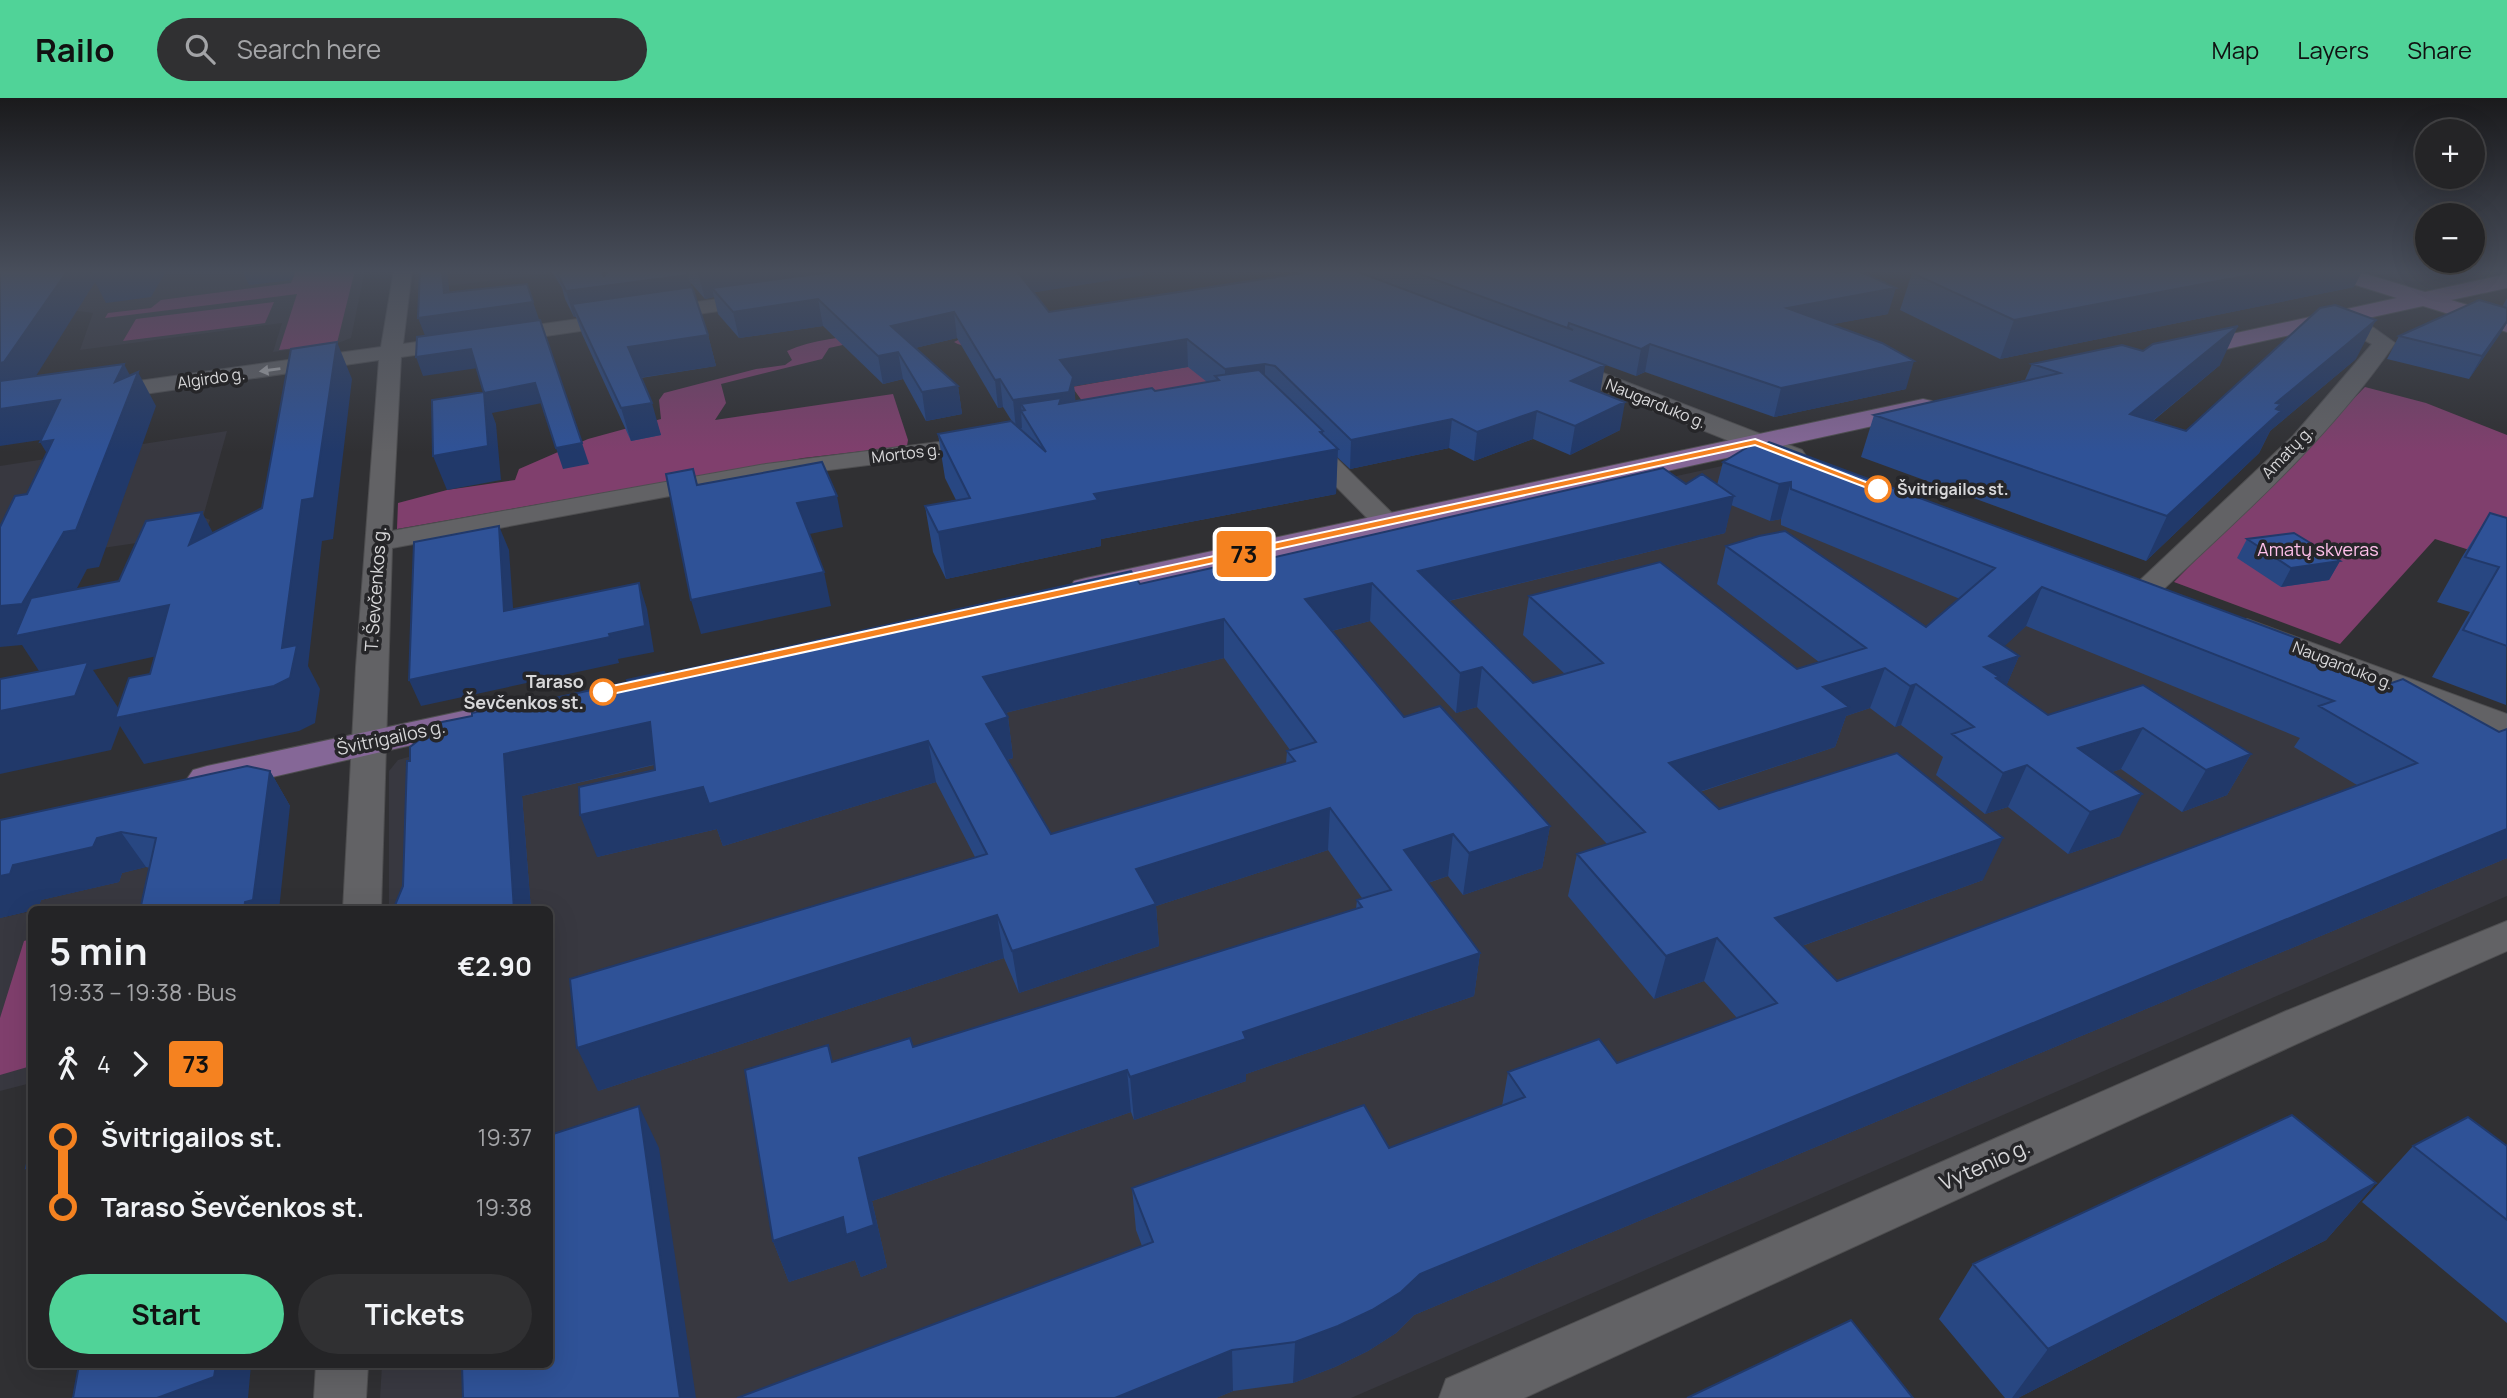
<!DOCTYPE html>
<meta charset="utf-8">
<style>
body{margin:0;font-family:Manrope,sans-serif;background:#303032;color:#f1f3f6;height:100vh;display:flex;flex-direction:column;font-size:26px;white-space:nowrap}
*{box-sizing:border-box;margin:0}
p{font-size:23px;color:#a3a4a7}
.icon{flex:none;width:38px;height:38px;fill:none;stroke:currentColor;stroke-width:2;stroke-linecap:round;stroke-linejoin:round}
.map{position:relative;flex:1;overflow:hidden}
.side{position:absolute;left:28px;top:808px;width:525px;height:462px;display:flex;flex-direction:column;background:#242426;border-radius:10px;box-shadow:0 7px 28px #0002,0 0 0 2px #414143}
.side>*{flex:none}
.badge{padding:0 14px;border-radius:5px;font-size:24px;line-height:46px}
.tools{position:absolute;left:2415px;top:21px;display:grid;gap:14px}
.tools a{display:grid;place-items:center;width:70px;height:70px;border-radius:50%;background:#242426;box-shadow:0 7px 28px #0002,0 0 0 2px #414143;font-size:35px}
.map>.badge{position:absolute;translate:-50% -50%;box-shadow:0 0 0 4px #fff}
.legs{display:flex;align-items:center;gap:10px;height:77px;padding:0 21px;font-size:23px}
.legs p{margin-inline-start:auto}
.overview{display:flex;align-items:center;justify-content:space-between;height:119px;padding:0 21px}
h1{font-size:38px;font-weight:700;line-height:52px}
.cta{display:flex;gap:14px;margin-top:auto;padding:14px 21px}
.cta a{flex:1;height:80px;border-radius:42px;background:#50d398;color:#111;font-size:28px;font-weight:700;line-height:80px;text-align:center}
.cta a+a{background:#303032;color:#f1f3f6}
ul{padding:0 21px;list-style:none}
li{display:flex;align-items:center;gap:24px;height:70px;font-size:26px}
li i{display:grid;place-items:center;width:10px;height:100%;margin:0 9px;background:currentColor}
li i::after{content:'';width:18px;height:18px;margin:-9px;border:5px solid;border-radius:50%;background:#242426}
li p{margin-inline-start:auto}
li:first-child i{background:linear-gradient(#0000 50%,currentColor 0)}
li:last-child i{background:linear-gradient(currentColor 50%,#0000 0)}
header{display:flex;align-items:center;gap:42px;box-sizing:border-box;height:98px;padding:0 35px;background:#50d398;color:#111}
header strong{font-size:33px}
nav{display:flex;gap:38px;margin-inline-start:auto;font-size:24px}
.search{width:490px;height:63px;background:#303032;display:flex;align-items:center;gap:18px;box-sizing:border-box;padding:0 24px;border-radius:38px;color:#a3a4a7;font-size:26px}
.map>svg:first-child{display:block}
.built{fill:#383840}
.green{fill:#803f6d}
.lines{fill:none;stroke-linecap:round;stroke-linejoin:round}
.minor-casing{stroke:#4e4e50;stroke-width:2}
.secondary-casing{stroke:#4e4e50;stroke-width:2}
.primary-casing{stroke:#4e4e50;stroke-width:2}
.minor{fill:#626265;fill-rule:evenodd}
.secondary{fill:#626265;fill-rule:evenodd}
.primary{fill:#856797;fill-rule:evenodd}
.wall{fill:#284782;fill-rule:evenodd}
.shaded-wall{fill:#21396a}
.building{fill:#2f5297;stroke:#21396a;stroke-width:2;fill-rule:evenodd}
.oneway{fill:#afafb1}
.line-1{fill:#f58220;stroke:#fff;stroke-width:2}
.stop-1-dot{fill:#fff;stroke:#f58220;stroke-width:3.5}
.labels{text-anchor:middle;stroke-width:7;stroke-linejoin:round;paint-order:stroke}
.far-street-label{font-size:16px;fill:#d8d8da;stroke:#262629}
.far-stop-label{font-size:16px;font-weight:bold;fill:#d8d8da;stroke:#262629;text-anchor:start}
.park-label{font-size:18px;fill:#ffc0ea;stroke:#262629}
.street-label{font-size:18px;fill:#d8d8da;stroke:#262629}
.stop-label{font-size:18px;font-weight:bold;fill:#d8d8da;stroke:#262629;text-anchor:end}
.near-street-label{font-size:21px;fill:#d8d8da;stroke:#262629}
</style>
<header>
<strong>Railo</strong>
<div class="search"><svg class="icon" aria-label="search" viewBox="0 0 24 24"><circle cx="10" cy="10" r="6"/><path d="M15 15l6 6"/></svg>Search here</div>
<nav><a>Map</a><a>Layers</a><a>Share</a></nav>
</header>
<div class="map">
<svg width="2507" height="1300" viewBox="0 0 2507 1300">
<rect width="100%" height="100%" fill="#303033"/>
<path class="built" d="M55,172H365L351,240L338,245L273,254L282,225L80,252L93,215L78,213L40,218Z
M415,172H577L414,192Z
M2366,172H2485L2420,184L2401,182Z
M227,333L203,419L210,422L205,435L0,465V368Z
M1745,363L2507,647V798L1351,1300H380L382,1267H550V812H389V673L398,662L439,650Z
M171,763L173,812H34L38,811L41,802L118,784L122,775Z
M31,813V985L0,993V820Z"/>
<path class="green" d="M296,172H355L337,245L279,252L297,196L105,220L108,215L151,210L161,202L291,185Z
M274,204L265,225L123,243L136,221Z
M935,217L970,229L1001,224L1012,228L995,231L1000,241C986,247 967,252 954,244L966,238L955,227L947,224L829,250L822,261L721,286L726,305L715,322L893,296L908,342L907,348L803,360L397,431L398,405L447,392L515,382L519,371L588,341L661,321L659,302L664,295L756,271L785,267L792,262L787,253C813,241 844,240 872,234C894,229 914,220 935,217Z
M1156,243L1212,286L1089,321L936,344L1093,318L1072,289L1174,271Z
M2365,289L2426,305L2507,337V464L2435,441L2340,546L2174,484Z
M31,841V968L0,977V920L24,843Z"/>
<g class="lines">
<defs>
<path id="minor" d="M394,172H412L403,246L760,195L767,197L770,201L767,205L760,207L401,259L392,433L766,366L986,338L995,340L998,345L995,350L986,352L766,380L392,450L381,812H343L356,569L379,262L103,302L95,300L92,295L95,290L103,288L381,249Z
M2338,215L2374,230L2395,245C2329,341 2240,420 2155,499L2145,502L2135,499L2131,493L2135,487L2293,338L2372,246L2331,225L2328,221L2331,217Z
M1304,335L1313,337L1396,419L1400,425L1396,431L1387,433L1378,431L1295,347L1292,342L1295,337Z
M2507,823V853L2316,937L1524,1300H1439L1446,1281L2286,913Z
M316,1267H368L366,1300H314Z"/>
<path id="secondary" d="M1554,256L1802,352L1806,358L1802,364L1792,367L1782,364L1545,269L1541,264L1545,259Z
M2247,521L2507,616V641L2235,538L2230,531L2235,524Z"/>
<path id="primary" d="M2321,172H2353L2425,194L2507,176V190L2451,202L2507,219V234L2423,208L2181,261L2172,259L2169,254L2172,249L2181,247L2397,200L2324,177Z
M1923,301L1932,303L1936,309L1932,315L1086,500L1074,497L1070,490L1074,483L1086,480Z
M486,608L499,611L505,619L499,627L207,694L193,690L187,681L193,672L207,668Z"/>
</defs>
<use href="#minor" class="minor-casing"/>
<use href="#secondary" class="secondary-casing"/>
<use href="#primary" class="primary-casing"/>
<use href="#minor" class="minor"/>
<use href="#secondary" class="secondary"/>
<use href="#primary" class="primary"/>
</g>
<path class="wall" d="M551,172H600L604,178L609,172H1144V177L1033,194L1049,214L1297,176V172H1831L1888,216L1832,226L1906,291L1774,319L1645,274L1636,278L1570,254L1600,294L1620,332L1570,357L1533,341L1474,363L1449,350L1350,371L1337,359L1336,396L1101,441V448L946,481L933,454L925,408L956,402L945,380L938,336L1013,325L1003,309L998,310L957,240L915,250L958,288L962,316L926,323L903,281L883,286L823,228L739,240L718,216L714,199L705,201L690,184L708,237L716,268L641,280L661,337L631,343L582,236L576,219H574L565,201L562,190ZM1188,269L1207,284L1155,293L1075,303L1074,288Z
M1912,175L2354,189L2000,261L1900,212Z
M2507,200V225L2469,281L2387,261L2399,238L2502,209Z
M2143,253L2220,267L2153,323L2186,333L2356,261L2270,333L2259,355L2146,463L1861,359L1874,317L2025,282L2032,266Z
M1756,344L2294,551L2370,587H2386L2499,634L2507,631V760L1414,1217L1396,1235L1368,1253L1335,1269L1293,1285L1233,1293L1216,1300H737L1142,1148L1136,1132L1132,1090L1389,1050L1502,1008L1508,974L1617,965L1737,920L1704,883L1654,901L1568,798L1577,756L1607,746L1477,609L1456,615L1370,523L1332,533L1404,619L1550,728L1542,770L1463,797L1448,778L1428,785L1480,855L1474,898L1246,976V983L1134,1022L1131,1014L872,1103L887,1169L861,1179L855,1162L789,1184L773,1143L834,964L913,949L1356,811L1357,802L1362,800L1328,752L1156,808L1159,848L1019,895L1004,860L598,993L975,759L936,684L723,748L717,731L597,759L655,672L654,667L522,698L531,812H393L403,788L410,663L472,618L665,576L1140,486L1267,461L1686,386L1717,387L1723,364ZM1731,407L1770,423L1781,421V427L1960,501L1926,529L1726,448L1717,486L1819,564L1797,571L1529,498L1523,537L1565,576L1533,585L1449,503L1725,435ZM2026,528L2300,640L2294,649L2357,687L1837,883L1802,848L1983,782L1719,711L1700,694L1835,649L1846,618L1870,610L1895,629L1901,627L1943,659L1936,677L1985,716L2008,709L2068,756L2120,738L2112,674L2121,671L2182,714L2227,697L2251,656L2143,587L2048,617L2006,588L2019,558L2004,548ZM1224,560L1290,652L1287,653L1286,666L1051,736L1007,662L1013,660L1008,619L1005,615Z
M2490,415L2507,420L2506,607L2432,579L2470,514L2437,504L2462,459Z
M2247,441L2340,463L2329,482L2281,489L2237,460Z
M270,673L290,708L150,770L146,769L122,775L119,784L41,802L38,811L0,820V722Z
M2413,1048H2507V1225L2362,1104Z
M2376,1085L2326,1142L2018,1300H2005L1939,1221L1973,1166Z"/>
<path class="shaded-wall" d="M68,172H89L91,176L128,172H167L151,199L106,205L95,184L24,297L0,301V265Z
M242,172H296L292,182L249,187Z
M442,172H447L452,215L444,195Z
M725,172H910L712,190L714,199L705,201L698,175Z
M1015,172H1144V177L1018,197Z
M2276,172H2363L2354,189L2000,261L2014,222Z
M688,177L695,202L572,206L576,219H574L566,193Z
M1896,190L1888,216L1781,236L1787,210Z
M818,201L823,228L739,240L733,214Z
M533,204L540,224L426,240L418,220Z
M954,214L957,240L898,254L903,281L883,286L878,258L891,228Z
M2376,222L2356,261L2270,333L2259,355L2146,463L2167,418L2276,305Z
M2507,223V225L2501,235L2469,281L2482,258Z
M2238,228L2220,267L2111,357L2130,316Z
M708,237L716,268L638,280L628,249Z
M1187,241L1188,269L1074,288L1076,307L1025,312L1021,306L1022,316L1021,313L1022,330L1016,331L1013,302L1060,262Z
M337,244L352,281L333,441L322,443L308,568L320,591L315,625L299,633L144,666L120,628L111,652L0,676V613L45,582L22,547L0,549V508L124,266L134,285L138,274L156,308L99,469L87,471L56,530L169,507L194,550L93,572L123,617L282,550L302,402Z
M1650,246L1645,274L1636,278L1641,251Z
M471,251L478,270L423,278L416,259Z
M1914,263L1906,291L1774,319L1781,290Z
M1265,266V293L1225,299V271Z
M1605,267L1600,295L1571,283Z
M1000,281L1003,309L998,310L995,282Z
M535,285L542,305L492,315L496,326L501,382L447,392L433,358L484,294Z
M958,288L962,316L926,323L922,294Z
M60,302L80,336L0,348V311Z
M1625,304L1620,332L1570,357L1575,328Z
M652,305L661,337L631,343L621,310Z
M1537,313L1533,341L1474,363L1477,334Z
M1452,321L1449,350L1350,371L1351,342Z
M1323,333L1322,354L1338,351L1336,396L1101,441V448L946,481L938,434L1094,396Z
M53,342L61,379L40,344Z
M582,345L589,366L563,371L556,350Z
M1791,384L1781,421L1770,423L1779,386Z
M837,398L843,429L805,437L797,405Z
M1734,398L1725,435L1415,511L1418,473Z
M202,414L224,456L189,447Z
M499,428L509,452L515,538L504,513Z
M2340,463L2329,482L2281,489L2291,470Z
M824,474L831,508L701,536L691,502Z
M639,485L647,511L654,554L618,561L619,565L421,608L409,582L609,536Z
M1372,485L1370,523L1304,540L1305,501Z
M2042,489L2026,528L1973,578L1989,538Z
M1224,521V560L989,619L983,579Z
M2019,558L2002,598L1984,569Z
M1482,569L1477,609L1456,615L1460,575Z
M1885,570L1870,610L1846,618L1835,649L1659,707L1669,665L1823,589Z
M1916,586L1901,627L1895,629L1910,588Z
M1008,619L1013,660L992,666L986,626Z
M650,624L664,664L522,698L531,812H514L504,656Z
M2143,630L2121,671L2058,692L2078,650Z
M928,643L936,684L723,748L717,731L597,759L580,717L703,689Z
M2251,656L2227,697L2182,714L2206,672Z
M2027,667L2008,709L1985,716L2003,675Z
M270,673L290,708L279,812H244Z
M2142,696L2120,738L2068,756L2090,714Z
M1330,710L1328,752L1156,808L1159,848L1019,895L1012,853L1136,771Z
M1550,728L1542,770L1463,797L1469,755Z
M2507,731V760L1414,1217L1396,1235L1368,1253L1335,1269L1293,1285L1295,1244L1420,1176Z
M121,734L146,769L122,775L119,784L41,802L38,811L0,820V778L13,767L97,740Z
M1453,736L1448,778L1400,794L1404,752Z
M2003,740L1983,782L1760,863L1775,820Z
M997,817L1004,860L598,993L577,950Z
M1717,840L1704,883L1654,901L1666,858Z
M1480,855L1474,898L1246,976V983L1134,1022L1130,979L1243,934Z
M1127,972L1131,1014L872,1103L887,1169L861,1179L855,1162L789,1184L773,1143L859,1060Z
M639,1008L659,1050L696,1300H680Z
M32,1068V1075L26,1070Z
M2376,1085L2326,1142L2018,1300H2012L2048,1251Z
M1232,1252L1233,1293L1216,1300H1115Z
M216,1267H251L248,1300H157Z"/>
<path class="building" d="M0,172H68L4,264L0,265Z
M94,172H128L91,176Z
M420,172H442L444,195L527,186L533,204L418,220Z
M558,172H600L604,178L609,172H686L688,177L566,193L557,175H560Z
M695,172H725L698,175Z
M846,172H1016L1049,214L1302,175L1301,172H1353L1605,267L1571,283L1625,304L1575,328L1537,313L1477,334L1452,321L1351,342L1275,268L1265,266L1225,271L1187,241L1060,262L1073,279L1069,294L1013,302L1000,281L995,282L954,214L891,228L958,288L922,294L898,254L878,258L818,201L733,214L712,190Z
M1409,172H1831L1837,175L1857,172L1896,190L1787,210L1882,245L1914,263L1781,290L1650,246L1641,251L1569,225L1568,229L1573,232Z
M1931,172H2276L2014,222L1912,175Z
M692,189L708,237L628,249L652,305L621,310L572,206Z
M2479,202L2507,210V223L2482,258L2399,238Z
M2335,207L2376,222L2276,305L2281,306L2276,311L2281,313L2167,418L1874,317L2060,275L2032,266L2122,247L2143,253L2153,246L2238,228L2130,316L2186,333L2320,210Z
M540,222L582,345L556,350L535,285L484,295L471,251L416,259L417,239Z
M337,244L314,400L302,402L282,550L297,547L290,580L274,588L115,620L129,580L150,576L169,507L15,538L31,500L119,483L146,423L202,414L189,447L262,410L291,251Z
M124,266L115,284L138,274L76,432L64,434L22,506L0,508V429L15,398L27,396L53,342L40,344L60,302L0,311V283Z
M1259,272L1323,333L1320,334L1338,351L1094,396L1098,402L938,434L925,408L970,400L938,336L1011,323L1046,354L1021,313L1025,312L1021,306L1061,300L1059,306L1152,290L1155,293L1219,282L1215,278Z
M484,294L488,348L433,358L432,302Z
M1756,344L1764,347L1769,344L2299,541L2292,551L2340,569L2370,587L2379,583L2386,587L2403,581L2499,634L2507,631V731L1420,1176L1401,1194L1372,1212L1338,1228L1295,1244L1232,1252L1115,1300H737L1153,1144L1132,1090L1364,1007L1389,1050L1525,999L1508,974L1599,941L1617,965L1777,905L1717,840L1666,858L1577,756L1645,734L1482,569L1460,575L1372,485L1305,501L1404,619L1440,608L1550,728L1469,755L1453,736L1404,752L1480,855L1243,934L1246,941L1130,979L1127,972L859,1060L874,1127L846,1137L843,1119L773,1143L745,972L828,947L832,964L910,940L913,949L1362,809L1357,802L1391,792L1330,710L1136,771L1156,806L1012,853L997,817L577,950L570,881L987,756L928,643L709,706L703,689L580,717L579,689L655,672L650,624L504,656L514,812H393L403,788L407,663H410V649L442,624L472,618V615L509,607V610L628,584L627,582L664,574L665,576L1131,473L1140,486L1266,458L1267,461L1663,370L1686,386L1702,376L1734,398L1418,473L1533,585L1603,565L1529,498L1660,464L1797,571L1866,550L1726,448L1759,438L1785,433L1926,529L1995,470L1791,391V384L1779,386L1723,364ZM2042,489L2334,603L2319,608L2417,665L1837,883L1775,820L2003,740L1897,655L1719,711L1669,665L1849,609L1823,589L1885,570L1910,588L1916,586L1974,629L1952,636L2003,675L2027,667L2090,714L2142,696L2078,650L2143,630L2206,672L2251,656L2143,587L2048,617L1996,580L1999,579L1984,569L2019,558L1989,538ZM1224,521L1316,644L1287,653L1295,663L1051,736L986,626L1008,619L983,579Z
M822,364L837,398L797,405L824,474L691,502L666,376L693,371L697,387Z
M2490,415L2507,420V548L2463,532L2499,469L2465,459Z
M499,428L504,513L639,485L645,528L609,536L610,539L409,582L414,444Z
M2294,435L2340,463L2291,470L2247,441Z
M88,564L75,598L0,613V581Z
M247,668L270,673L253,802L245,804L244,812H140L156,740L121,734L97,740L93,749L13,767L10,776L0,778V722Z
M639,1008L680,1300H463L462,1267H550V1037Z
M2292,1017L2376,1085L2048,1251L1973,1166Z
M2468,1019L2507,1048V1122L2413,1048Z
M32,1044V1068L26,1070Z
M1851,1222L1913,1300H1687Z
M79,1267H216L214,1279L157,1300H73Z"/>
<defs><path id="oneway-solid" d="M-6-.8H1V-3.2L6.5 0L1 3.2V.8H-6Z" transform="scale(1.75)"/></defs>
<use class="oneway" href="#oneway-solid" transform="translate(270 272) rotate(172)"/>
<linearGradient id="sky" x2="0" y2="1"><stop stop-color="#1a1a1c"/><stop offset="0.49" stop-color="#484e5b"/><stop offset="1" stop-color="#484e5b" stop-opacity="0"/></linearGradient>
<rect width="2507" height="354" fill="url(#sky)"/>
<path class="line-1" d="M1755,341L1884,391L1875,393L1755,347L603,598L597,594L603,590Z"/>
<g class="stop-1-dot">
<circle cx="1878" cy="391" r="12"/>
<circle cx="603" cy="594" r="12"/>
</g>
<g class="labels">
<g class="far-street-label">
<text transform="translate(211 280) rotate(-8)" y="6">Algirdo g.</text>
<text transform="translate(1656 305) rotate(22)" y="6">Naugarduko g.</text>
<text transform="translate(2287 354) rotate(-46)" y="6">Amatų g.</text>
<text transform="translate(906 355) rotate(-7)" y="6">Mortos g.</text>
<text transform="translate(2343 567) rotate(21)" y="6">Naugarduko g.</text>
</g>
<g class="far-stop-label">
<text x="1897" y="397">Švitrigailos st.</text>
</g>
<g class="park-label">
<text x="2318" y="458">Amatų skveras</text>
</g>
<g class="street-label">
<text transform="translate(376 491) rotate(-86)" y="6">T. Ševčenkos g.</text>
<text transform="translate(391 640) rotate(-12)" y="6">Švitrigailos g.</text>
</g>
<g class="stop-label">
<text x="584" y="590">Taraso<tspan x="584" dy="21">Ševčenkos st.</tspan></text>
</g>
<g class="near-street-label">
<text transform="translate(1985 1067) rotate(-24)" y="7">Vytenio g.</text>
</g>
</g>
</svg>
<div class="tools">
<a>+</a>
<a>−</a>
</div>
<b class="badge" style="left:1244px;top:456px;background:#f58220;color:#111">73</b>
<section class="side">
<div class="overview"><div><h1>5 min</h1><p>19:33 – 19:38 · Bus</p></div><b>€2.90</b></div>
<div class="legs"><svg class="icon" aria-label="walk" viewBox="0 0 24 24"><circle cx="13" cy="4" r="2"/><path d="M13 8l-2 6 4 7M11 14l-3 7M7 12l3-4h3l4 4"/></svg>4<svg class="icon" aria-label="forward" viewBox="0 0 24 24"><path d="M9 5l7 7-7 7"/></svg><b class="badge" style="background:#f58220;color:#111">73</b></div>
<ul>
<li><i style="color:#f58220"></i><b>Švitrigailos st.</b><p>19:37</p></li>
<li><i style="color:#f58220"></i><b>Taraso Ševčenkos st.</b><p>19:38</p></li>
</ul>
<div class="cta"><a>Start</a><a>Tickets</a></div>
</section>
</div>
